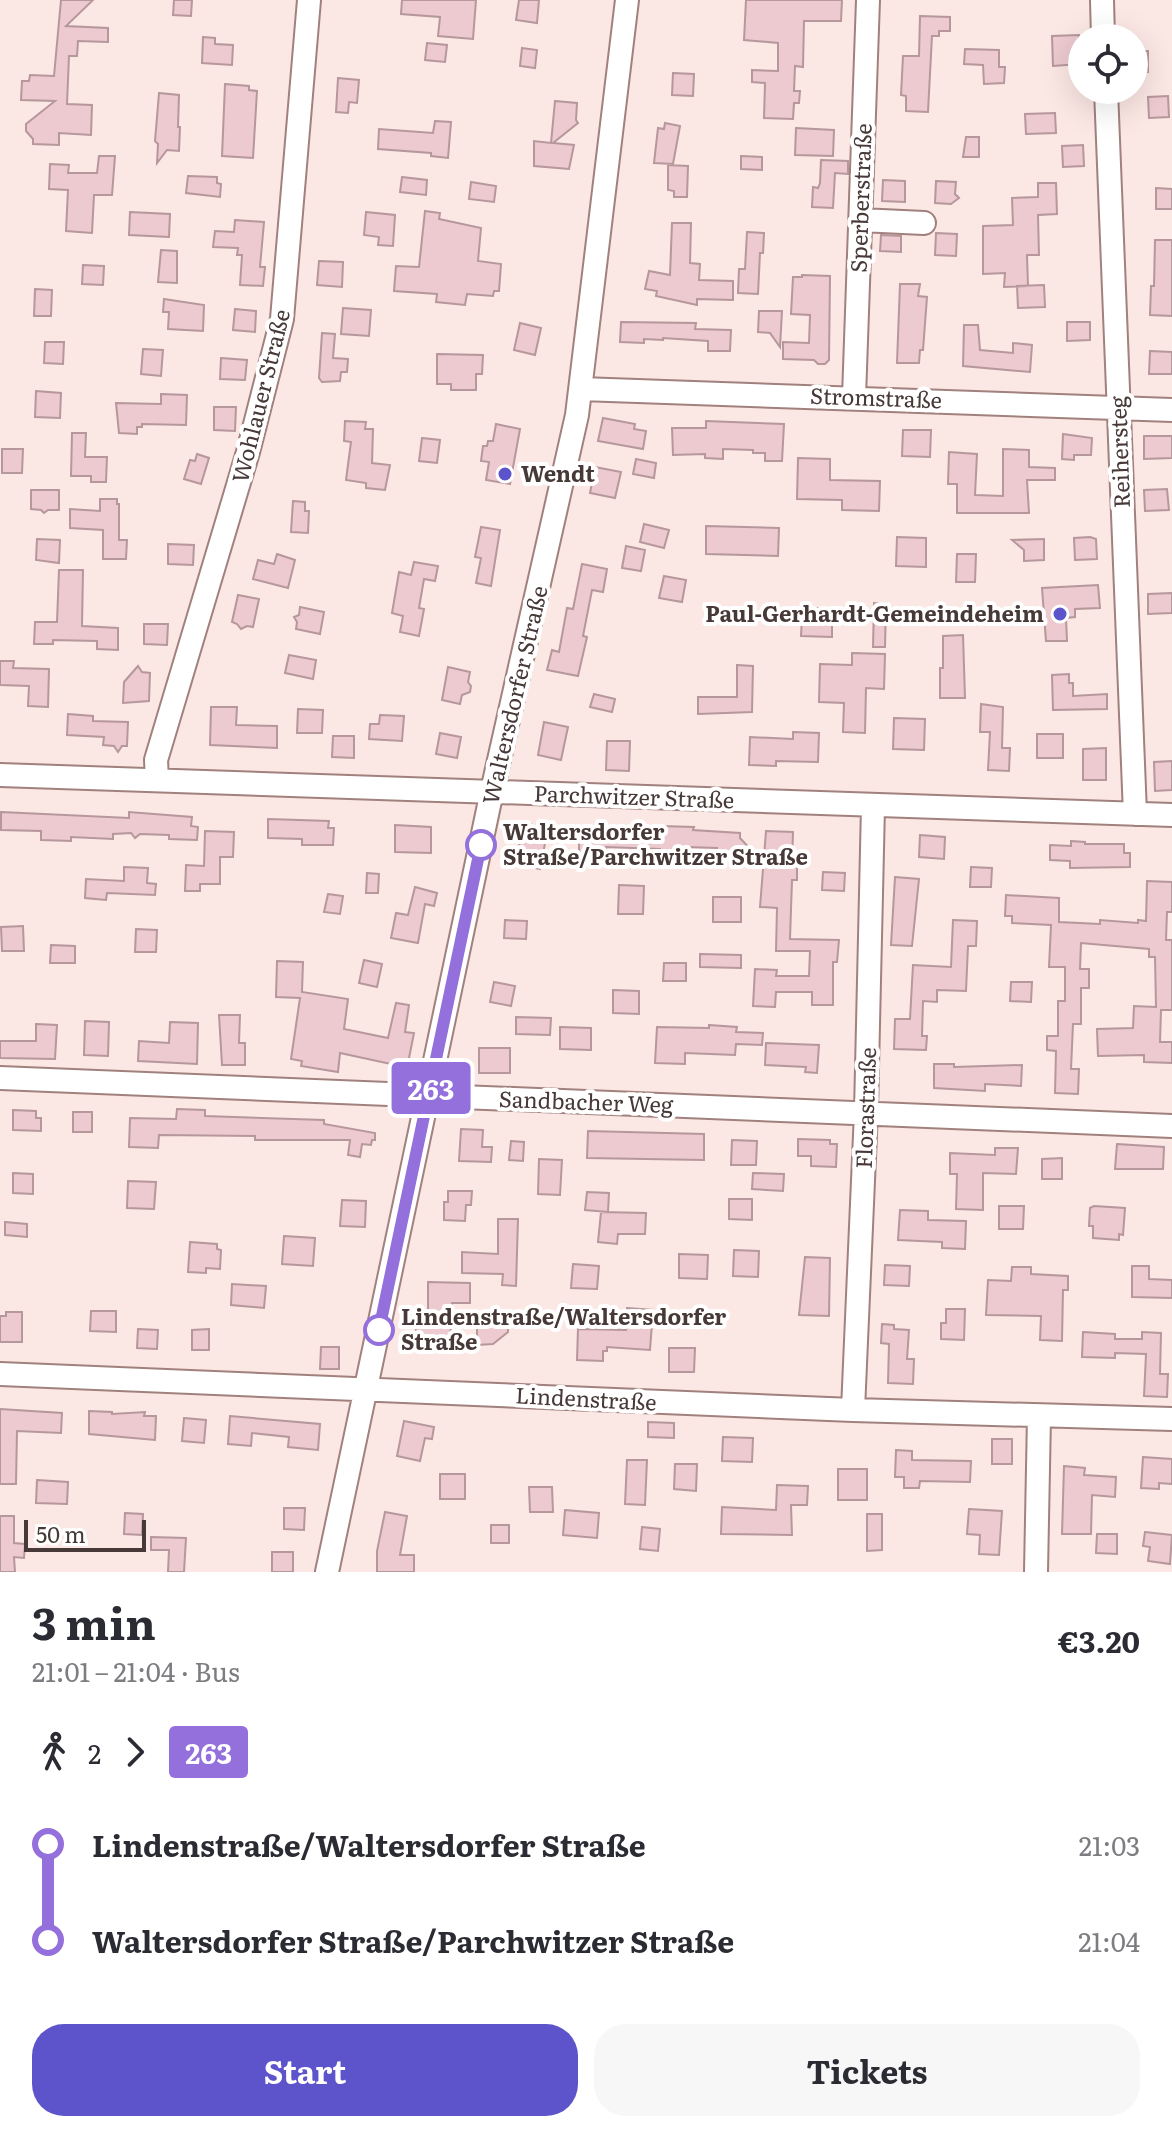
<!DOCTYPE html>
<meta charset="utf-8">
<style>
body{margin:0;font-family:Literata,serif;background:#f7f7f7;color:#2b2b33;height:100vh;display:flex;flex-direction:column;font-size:30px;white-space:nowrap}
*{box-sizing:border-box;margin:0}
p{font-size:26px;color:#7c7c81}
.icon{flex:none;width:44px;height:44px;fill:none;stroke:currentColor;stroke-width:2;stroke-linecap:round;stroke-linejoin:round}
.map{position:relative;height:1572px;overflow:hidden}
.sheet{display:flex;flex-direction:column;background:#fff;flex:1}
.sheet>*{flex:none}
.badge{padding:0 16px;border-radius:6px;font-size:28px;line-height:52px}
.controls{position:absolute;left:1068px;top:24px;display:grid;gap:16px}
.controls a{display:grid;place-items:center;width:80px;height:80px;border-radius:50%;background:#fff;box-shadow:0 8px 32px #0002;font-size:40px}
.scale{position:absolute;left:24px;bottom:20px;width:122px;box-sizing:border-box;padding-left:8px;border:4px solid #463937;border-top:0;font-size:22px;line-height:28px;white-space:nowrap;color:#463937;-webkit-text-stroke:6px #fff;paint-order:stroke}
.map>.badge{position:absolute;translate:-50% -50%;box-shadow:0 0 0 4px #fff}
.legs{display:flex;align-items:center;gap:12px;height:88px;padding:0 32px;font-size:26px}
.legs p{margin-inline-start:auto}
.summary{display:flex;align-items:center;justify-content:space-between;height:136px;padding:0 32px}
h1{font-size:44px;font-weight:700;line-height:60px}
.button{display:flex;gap:16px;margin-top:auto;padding:16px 32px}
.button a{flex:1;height:92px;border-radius:32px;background:#5d53cb;color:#fff;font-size:32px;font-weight:700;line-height:92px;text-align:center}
.button a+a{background:#f7f7f7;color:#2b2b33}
ul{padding:0 32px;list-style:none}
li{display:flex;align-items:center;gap:28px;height:96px;font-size:30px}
li i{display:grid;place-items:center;width:12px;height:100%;margin:0 10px;background:currentColor}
li i::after{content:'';width:20px;height:20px;margin:-10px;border:6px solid;border-radius:50%;background:#fff}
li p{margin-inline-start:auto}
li:first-child i{background:linear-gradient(#0000 50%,currentColor 0)}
li:last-child i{background:linear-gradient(currentColor 50%,#0000 0)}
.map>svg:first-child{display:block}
.building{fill:#eccacf;stroke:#b6979c;stroke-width:2}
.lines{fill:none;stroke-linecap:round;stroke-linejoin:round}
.minor-casing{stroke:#a0817d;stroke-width:26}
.minor{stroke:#fff;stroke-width:22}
.line-1-casing{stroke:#fff;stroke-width:18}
.line-1{stroke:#9370db;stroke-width:12}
.poi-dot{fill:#5d53cb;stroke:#fff;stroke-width:3}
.stop-1-dot{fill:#fff;stroke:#9370db;stroke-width:4}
.labels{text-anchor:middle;stroke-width:8;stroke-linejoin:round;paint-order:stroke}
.street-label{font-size:22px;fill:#463937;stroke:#fff}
.poi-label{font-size:22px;font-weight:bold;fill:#463937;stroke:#fff;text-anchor:start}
.stop-label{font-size:22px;font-weight:bold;fill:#463937;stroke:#fff;text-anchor:start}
</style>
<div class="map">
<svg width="1172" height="1572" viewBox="0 0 1172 1572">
<rect width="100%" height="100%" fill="#fbe7e3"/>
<path class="building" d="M61,0H93L66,26L108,28V42L78,41L77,56H69L67,104L92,105L91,135L59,133V145L33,144V139L26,131V124L55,101L21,100L22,81H29L30,75L54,76Z
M174,0H192L191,16L173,15Z
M402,0H476L473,39L438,36L440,17L401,14Z
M519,0H539L537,23L516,20Z
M746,0H842L841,21H804L803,67L795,66L794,91H800L799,103H794L793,119L764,118L765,83L752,82V70L778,71V43L744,40Z
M920,16L950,17V31H939V36H932L928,112L906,111V96L901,95L903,56H919Z
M1079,35L1080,64L1053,66L1052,36Z
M203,37L215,38V44L233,45L232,65L202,63Z
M427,43L447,45L445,62L425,60Z
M522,48L537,50L535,68L520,66Z
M965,49L999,50V67H1005L1004,83L984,84L983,65L964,64Z
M1134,51H1148V72L1134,73Z
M673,73L694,74L693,96L672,95Z
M338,78L359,80L357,103L349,102L348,113L336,112Z
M225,84L249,86V90L257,91L253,158L222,156Z
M159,93L179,95L178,127H180L179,151L167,150L157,163L158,144L155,141Z
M1168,96L1169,117L1149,118L1148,97Z
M555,101L577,103L576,120L578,123L553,143L574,145L569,169L534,166V141L551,143Z
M1055,113L1056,133L1026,134L1025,114Z
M435,121L451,122L448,158L431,156V153L378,149L379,129L433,133Z
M665,123L680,126L673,164L654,163L658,128L664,129Z
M796,128L834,130L833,156L795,155Z
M966,137H979V157H963Z
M1083,145L1084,166L1063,167L1062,146Z
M99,156H115L112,195H94L92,233L66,231L68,190L49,189L50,164L69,165L68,173H97Z
M741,156L762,157V170L741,169Z
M821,160L848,161V174L835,173L833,208L812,207L813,187L818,188L820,183Z
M668,165L688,166L687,197H674V191L668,190Z
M188,176L217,177V183L221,184L220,197L186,193Z
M402,177L427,180L426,195L400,192Z
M883,180L905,181V202L882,201Z
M936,181L956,182L955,194L959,198L951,204L935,203Z
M471,182L496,186L494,202L469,199Z
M1038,183H1056L1057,214L1038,215L1039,255H1027L1028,286L1004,287L1005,273L983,274V226L1013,225L1012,198L1038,197Z
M1156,188L1172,189V209H1156Z
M425,211L440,213L439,219L481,228L478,261L501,264L499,291H494L493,296L467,294L465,305L436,302L437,294L394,291L396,266L419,267Z
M130,212L170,214L169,237L129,235Z
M366,212L395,215L393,246L378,245L379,237L364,235Z
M235,220L264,222L260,267H265L263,286L240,285L242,255H237L238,248L213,247L215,231L234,232Z
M672,223H691L690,263L700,264L699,280L733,281V300L697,299V305L656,296L657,291L645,289L649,271L670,275Z
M747,232L764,233L763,253H760L758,294L738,293L739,269H745Z
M936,233L957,234L956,256L935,255Z
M881,235L901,236V252L880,251Z
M1155,240H1172V316L1150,315L1151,286H1154Z
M161,250L177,251V283L158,282Z
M319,261L343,262L342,287L317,285Z
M83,265L104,266L103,285L82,284Z
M802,275L830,276L829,360L825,364H818L814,360L783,359V342L809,343L810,315L791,314L793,277H802Z
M900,284H920L918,296L927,297L923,350H920L919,363H897Z
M1044,285L1045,307L1018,308L1017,286Z
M35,289L52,290L51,316H34Z
M164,299L204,305L203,331L168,329L169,312H163Z
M343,308L371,310L369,336L341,334Z
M235,309L256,311L255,332L233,330Z
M759,311H782L780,347L770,333L758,332Z
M621,322L696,323L695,329L731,330L730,351H708V341L663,338V340L644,339V343L620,342Z
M1067,322H1090V340L1067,341Z
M520,323L541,328L535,355L514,350Z
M964,325H978L980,350L1013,353V343L1032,345L1030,372L963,366Z
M322,333L335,334L333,358L348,359L347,372H341L340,381L322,382L319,378Z
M45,342H64L63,364L44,363Z
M143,349L163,350L161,376L141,374Z
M1150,351L1172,352V374H1149Z
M437,354L483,355L482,374H476V390H451V384H437Z
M221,358L247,360L245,380L220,379Z
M36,391L61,393L60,418L35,417Z
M161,394L187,395L186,425L142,424V427H137V434L119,433L116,403L161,404Z
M214,407H236L235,431L214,430Z
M603,418L635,424L634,429L646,431L643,449L598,441Z
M345,421L366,422L365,429H373L372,463L390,465L385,490L366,488V483L346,480L351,442L344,441Z
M706,421L784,424L782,461H765V453H753V450L723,449V459L705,458V454L673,455L672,428H706Z
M496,424L520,429L510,484L486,480L489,462L481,461L483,446H487L488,441H493Z
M903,430H931L930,457L902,456Z
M72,433H86L85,457H107L106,482H91V476H71Z
M1063,434L1092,438L1091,455H1074V460L1062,459Z
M1144,436H1172V458L1144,459Z
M422,438L440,440L437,463L419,461Z
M2,449H23L22,473H2Z
M1003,449L1029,450V467L1055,468V480H1027L1029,513H957V484H948L949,452L977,454L975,495L1003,496Z
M197,454L209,458L201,484L184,479L190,460L195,461Z
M798,458L830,459V480L880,481L879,511L842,510V500L797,499Z
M636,459L656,463L654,478L633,474Z
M595,467L621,472L615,498L590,493Z
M1167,489L1169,510L1145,511L1144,490Z
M31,490H59V510H48L44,513L41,510L31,509Z
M100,499H117V504H119V540H127L126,559H103V530L70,528V509L100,511Z
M293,501L305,502V511H309L308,533L291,532Z
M644,524L669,530L664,548L640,542Z
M706,526L779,528L778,556L706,554Z
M481,527L500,530L491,586L476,583L481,558L475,557Z
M897,537L926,538V567L896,566Z
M1090,537L1096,539L1097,559L1075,560L1074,538Z
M37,539L60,540L59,563L36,560Z
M1044,539V560L1024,561V550L1012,540Z
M168,544L194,545L193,565L168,564Z
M626,546L645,550L641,571L622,568Z
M277,554L295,560L288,588L253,579L258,560L274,564Z
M957,554H976L975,582H956Z
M414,562L438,566L435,581L424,579L419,608L424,609L419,636L400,632L403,616L392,613L399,572L411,575Z
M582,564L607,569L603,592L592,590L583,636L587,637L578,676L547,670L552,650L559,652L567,608L573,609Z
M59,570H83L82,626L118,628V650L97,649V641L53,640V644H34L35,622H57Z
M664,576L686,580L682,602L659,598Z
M1098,585L1100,608L1075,609V617L1066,618L1067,641H1046L1042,588Z
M1172,593V613L1148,614V594Z
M238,595L259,599L253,627L247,626L241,629L237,624L232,622Z
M874,603L886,604L885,647H873Z
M300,607L324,612L320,634L296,629L297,622L294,617L299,615Z
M809,608H824V616L832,617V637L801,636L802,617H809Z
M144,624H168L167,645L144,644Z
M963,635L965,698H940V668H943V636Z
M852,653L885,654L884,689L866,688L865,733L843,732L844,703L819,702L820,664L852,665Z
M289,655L316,660L313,679L285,673Z
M0,661H14L13,668L49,669L48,707L28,706L29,686L0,685Z
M737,665L753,666L752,712L698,714V697H737Z
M138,666L142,672L150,673L149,701L123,703L124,682Z
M448,667L470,672L468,682L471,686L470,692L462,695L460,704L442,700Z
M1069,674V683H1073V696L1107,694V709L1053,710L1052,675Z
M594,694L615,699L612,712L590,707Z
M981,704L1003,707L1002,748H1010L1009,771L988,770L990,732H980Z
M211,707H237L236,725L277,726V748L210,745Z
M298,709L323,710L322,733H297Z
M68,714L93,716V721L128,722L127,746H122L118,752L114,746L103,745L104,737L67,735Z
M380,715L404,716L402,741L369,739L370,724H379Z
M894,718L925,719L924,750L893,749Z
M544,722L568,727L561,760L538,755Z
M793,732L819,733L818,762L776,761V766L749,765L750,737L793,739Z
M440,733L461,737L457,758L436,754Z
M1037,734H1063V758H1037Z
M333,736H354V758L332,757Z
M607,741H630L629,771L606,770Z
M1106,748V780H1083V749Z
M1172,761V790L1155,791L1154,762Z
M1,812L129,818V812L192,817L191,826L198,827L197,840L169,839V835L140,834L135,838L131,833L113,834V839L71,837V841L41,840V831L1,830Z
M268,819L329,821L328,828H334L333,845H302V839L268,838Z
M523,823L548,828L540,869L516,864Z
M395,825L431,827V853L395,852Z
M626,825L694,827L693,830L740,833V838L755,854L716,853L717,848L687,847L686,855L660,854V849L606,847V853L579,852V828L626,829Z
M205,831L234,832L233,857H220V884H200V891H185L186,865L204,866Z
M766,831L793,832L792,864H797V880H792L790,939L839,940L837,962H833V1005H812V992H776L775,1007L753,1006L755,969L777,970L776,976H809L810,951H776L777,908L760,907Z
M920,835L945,837L944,859L919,857Z
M1071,841L1085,842V844H1124V853H1130V867L1070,868V861L1050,860V845L1071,846Z
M124,867L148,868L147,883L156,884L155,895L107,893L106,900L85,898L86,879L124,881Z
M971,867L992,868L991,887H970Z
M823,872L845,873L844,891L822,890Z
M367,873L379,874L378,893H366Z
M895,877L919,879L912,946L891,945Z
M1147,881L1172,882V912H1167L1166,940H1172V1010H1161L1160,1042H1172V1063L1144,1062V1055L1098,1056L1097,1029L1133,1028L1134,1006L1156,1007L1155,957H1149V949L1081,943L1080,969H1089V988H1081V1024H1073L1071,1069H1079L1078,1094L1055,1093L1056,1051L1047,1050V1036H1058V1001H1065V967H1049L1051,925L1012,923V916H1005L1006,895L1059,898V922L1100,924V920L1138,923V920L1146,921Z
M619,885L644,886L643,914H618Z
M415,887L437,893L434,906L425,904L418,943L391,938L396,913L408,915Z
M328,894L343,896L340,914L324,912Z
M713,897H741V922H713Z
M505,920L527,921L526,939L504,938Z
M953,920L977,921L976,946H968L966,991L937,990V1002L923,1001L922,1036H927L926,1050L894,1049L895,1019H910L913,965L951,967Z
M23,926L24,951H2L1,927Z
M136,929L157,930L156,952H135Z
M51,945L75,946V963H50Z
M700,954L741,955V968L700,967Z
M364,960L382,964L377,987L359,983Z
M277,961L303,962L302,992L348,999L344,1029L388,1038L396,1003L409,1005L405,1032L414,1033L406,1073L390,1070L391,1064L340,1053L338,1072L301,1066L302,1061L291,1059L300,998L276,997Z
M664,963H686V981H663Z
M494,982L515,986L511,1006L490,1002Z
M1011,982H1032L1031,1002L1010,1001Z
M613,990L639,991V1014L613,1013Z
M219,1015H240L239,1043H245V1065H222Z
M516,1017L551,1018L550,1035L516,1034Z
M85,1021L109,1022L108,1056L84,1055Z
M170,1022L198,1023L197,1064L138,1061L139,1041L169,1043Z
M36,1024L57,1025L55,1059L0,1058V1041H36Z
M709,1025L737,1027L736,1032L763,1033L762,1045L736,1044L735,1055L685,1053V1064L655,1063L657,1027L709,1028Z
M560,1027L591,1028V1050L560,1049Z
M766,1043L819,1045L817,1073L805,1072L806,1067L765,1065Z
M479,1048H510V1073H479Z
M934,1064H954V1067L1022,1065L1021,1086L985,1084V1091L934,1088Z
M177,1109L205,1110V1116L324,1120V1124L375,1133V1140H372L371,1145L362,1144L360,1157L348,1155L350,1140H255V1136L159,1135L158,1148L129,1147L130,1118L176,1119Z
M13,1110L36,1111V1118H41V1131L13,1130Z
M73,1112H92V1132H73Z
M461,1129L483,1130L482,1147H492L491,1162L459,1161Z
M588,1131L704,1134V1160L587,1158Z
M798,1139L830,1140V1144H837L836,1167L811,1166V1156H798Z
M732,1140L757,1141L756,1165H731Z
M511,1141L524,1142L523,1161L509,1160Z
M1117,1144L1164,1147L1163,1169H1115Z
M995,1148H1018L1016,1174L983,1173V1210L956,1209L957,1174H950V1153L995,1155Z
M1062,1158V1179H1042V1159Z
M539,1159L562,1160L560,1195L538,1194Z
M13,1173L33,1174V1194L13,1193Z
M753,1173L784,1174L783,1191L752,1189Z
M128,1181L156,1182L154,1209L127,1208Z
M448,1191H472L471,1205H466L465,1221L444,1220V1202H448Z
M587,1192L609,1193L608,1212L585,1210Z
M729,1199H752V1220L729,1219Z
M342,1200L366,1201L365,1227L340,1226Z
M999,1206H1024L1023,1229H999Z
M1094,1206L1125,1208L1123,1235L1119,1234V1240L1093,1238V1226H1089L1090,1208Z
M900,1210L928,1211V1220L966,1221L965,1249L942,1248V1242L898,1240Z
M601,1212L646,1213L645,1234H618L617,1244L598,1242Z
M498,1219H518L516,1286L502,1285L503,1274L462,1273V1252L498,1254Z
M5,1222L27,1224V1237L5,1235Z
M284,1236L315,1238L313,1266L282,1264Z
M190,1242L217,1244V1249L221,1250L220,1269L206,1268V1273L188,1272Z
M734,1250L759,1251L758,1277L733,1276Z
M679,1254L708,1255L707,1279L679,1278Z
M805,1257L830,1258L829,1316L799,1315Z
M573,1264L599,1266L597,1289L571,1288Z
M885,1265L910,1266L909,1286L884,1285Z
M1132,1266H1149V1279L1172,1280V1298L1132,1297Z
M1012,1267H1031V1274L1068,1276V1290H1063L1062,1341L1040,1340L1041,1316L986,1315L988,1280L1011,1281Z
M428,1282L470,1283V1303H452L450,1342L415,1340L417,1312L428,1313Z
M232,1284L266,1286L264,1308L231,1305Z
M627,1308L653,1310L650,1350L607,1347V1351H603V1361L577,1360L578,1329L626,1330Z
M946,1309H965L964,1340L941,1339V1323H946Z
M91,1311H116V1332L90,1331Z
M6,1312H22V1342H0V1316H6Z
M477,1316H508V1332L493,1344L477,1345Z
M882,1324L894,1325V1329L909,1330L907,1359H914L913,1384L888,1383L889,1344L881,1343Z
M138,1329L158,1330L157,1349L137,1348Z
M209,1329V1350H192V1330Z
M1083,1332L1115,1334V1339H1142V1332L1161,1333L1160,1374H1168L1167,1397L1144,1396L1146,1354L1115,1353V1358L1082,1357Z
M321,1347H339V1369H320Z
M669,1348H695L694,1372H669Z
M0,1409L62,1413L61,1433L17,1431L16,1484H0Z
M89,1411L112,1412V1414L145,1412L144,1416H156L155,1440L89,1434Z
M230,1416L320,1424L318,1450L288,1447L289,1437L252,1433L251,1446L228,1444Z
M184,1418L206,1420L204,1443L182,1441Z
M404,1421L434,1427L432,1439L425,1438L420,1461L397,1456Z
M648,1422L674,1423V1438L648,1437Z
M723,1437L753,1438L752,1462L722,1461Z
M992,1439H1012V1464H992Z
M896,1450L912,1451V1460L971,1461L970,1482L920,1481L919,1488H904V1477H895Z
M1143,1457L1172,1459V1484L1159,1483V1489L1141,1488Z
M627,1460H647L645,1505L625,1504Z
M675,1464H697L696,1491L674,1489Z
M1064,1466L1085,1468L1084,1475L1116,1477L1115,1497L1092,1495L1091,1534H1062Z
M838,1469H867V1500H838Z
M440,1474H465V1499H440Z
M37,1480L68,1482L67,1504L36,1503Z
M777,1485L808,1486L807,1505H791L792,1535L721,1534L722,1507L776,1510Z
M529,1487H552L553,1512H530Z
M284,1508H305L304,1530L284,1529Z
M969,1509L1002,1511L999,1555L979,1554L980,1535L967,1534Z
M565,1510L599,1513L597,1538L563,1535Z
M385,1512L407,1516L400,1555H414V1572H377V1551Z
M125,1513L143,1514L142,1535L124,1534Z
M867,1514H882V1550L867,1551Z
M0,1516H14V1543L25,1544L24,1558L14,1557L15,1572H0Z
M491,1525H509V1543H491Z
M642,1527L660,1529L658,1551L640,1549Z
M1145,1532L1172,1535L1170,1564L1148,1561L1150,1547L1143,1546Z
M1097,1534H1117V1554L1096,1553Z
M151,1537L186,1538L184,1572H168L169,1550H151Z
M272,1552H293V1572H272Z"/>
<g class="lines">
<defs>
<path id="minor" d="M1102,0L1103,38
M1106,90L1135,814
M860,220L924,223
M581,389L1172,410
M854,397L868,0
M0,775L1172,815
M157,780L156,760L248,452L282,319L309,0
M0,1078L1172,1126
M0,1374L853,1410L1172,1419
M853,1410L866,1112L873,806
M327,1572L492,791L577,415L627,0
M1036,1572L1039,1416"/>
</defs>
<use href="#minor" class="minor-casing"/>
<use href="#minor" class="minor"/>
</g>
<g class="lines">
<defs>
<path id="line-1" d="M379,1330L481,845"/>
</defs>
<use href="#line-1" class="line-1-casing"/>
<use href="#line-1" class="line-1"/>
</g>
<g class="poi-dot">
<circle cx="505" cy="474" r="8"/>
<circle cx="1060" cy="614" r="8"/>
</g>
<g class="stop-1-dot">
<circle cx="481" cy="845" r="14"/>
<circle cx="379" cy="1330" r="14"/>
</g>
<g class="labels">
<g class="street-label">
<text transform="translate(861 198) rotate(-88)" y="8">Sperberstraße</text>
<text transform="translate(261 396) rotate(-76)" y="8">Wohlauer Straße</text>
<text transform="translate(876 398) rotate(2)" y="8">Stromstraße</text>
<text transform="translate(1120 452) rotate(-92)" y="8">Reihersteg</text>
<text transform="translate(515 695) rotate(-77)" y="8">Waltersdorfer Straße</text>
<text transform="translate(634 797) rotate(2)" y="8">Parchwitzer Straße</text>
<text transform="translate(586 1102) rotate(2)" y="8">Sandbacher Weg</text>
<text transform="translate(866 1108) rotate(-88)" y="8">Florastraße</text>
<text transform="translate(586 1399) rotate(3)" y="8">Lindenstraße</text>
</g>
<g class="poi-label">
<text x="521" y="482">Wendt</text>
<text x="1044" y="622" text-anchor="end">Paul-Gerhardt-Gemeindeheim</text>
</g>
<g class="stop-label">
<text x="503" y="840">Waltersdorfer<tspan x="503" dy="25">Straße/Parchwitzer Straße</tspan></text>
<text x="401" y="1325">Lindenstraße/Waltersdorfer<tspan x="401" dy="25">Straße</tspan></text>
</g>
</g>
</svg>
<div class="controls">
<a><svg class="icon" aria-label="locate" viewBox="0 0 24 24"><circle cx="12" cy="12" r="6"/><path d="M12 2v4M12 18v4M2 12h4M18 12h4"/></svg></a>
</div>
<div class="scale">50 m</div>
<b class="badge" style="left:431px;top:1088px;background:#9370db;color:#fff">263</b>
</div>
<section class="sheet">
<div class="summary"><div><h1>3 min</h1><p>21:01 – 21:04 · Bus</p></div><b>€3.20</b></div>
<div class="legs"><svg class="icon" aria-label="walk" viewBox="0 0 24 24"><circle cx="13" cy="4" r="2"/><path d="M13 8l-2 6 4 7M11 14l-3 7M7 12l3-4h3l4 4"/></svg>2<svg class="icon" aria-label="forward" viewBox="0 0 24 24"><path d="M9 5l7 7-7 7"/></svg><b class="badge" style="background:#9370db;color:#fff">263</b></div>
<ul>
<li><i style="color:#9370db"></i><b>Lindenstraße/Waltersdorfer Straße</b><p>21:03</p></li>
<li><i style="color:#9370db"></i><b>Waltersdorfer Straße/Parchwitzer Straße</b><p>21:04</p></li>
</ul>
<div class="button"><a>Start</a><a>Tickets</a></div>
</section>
